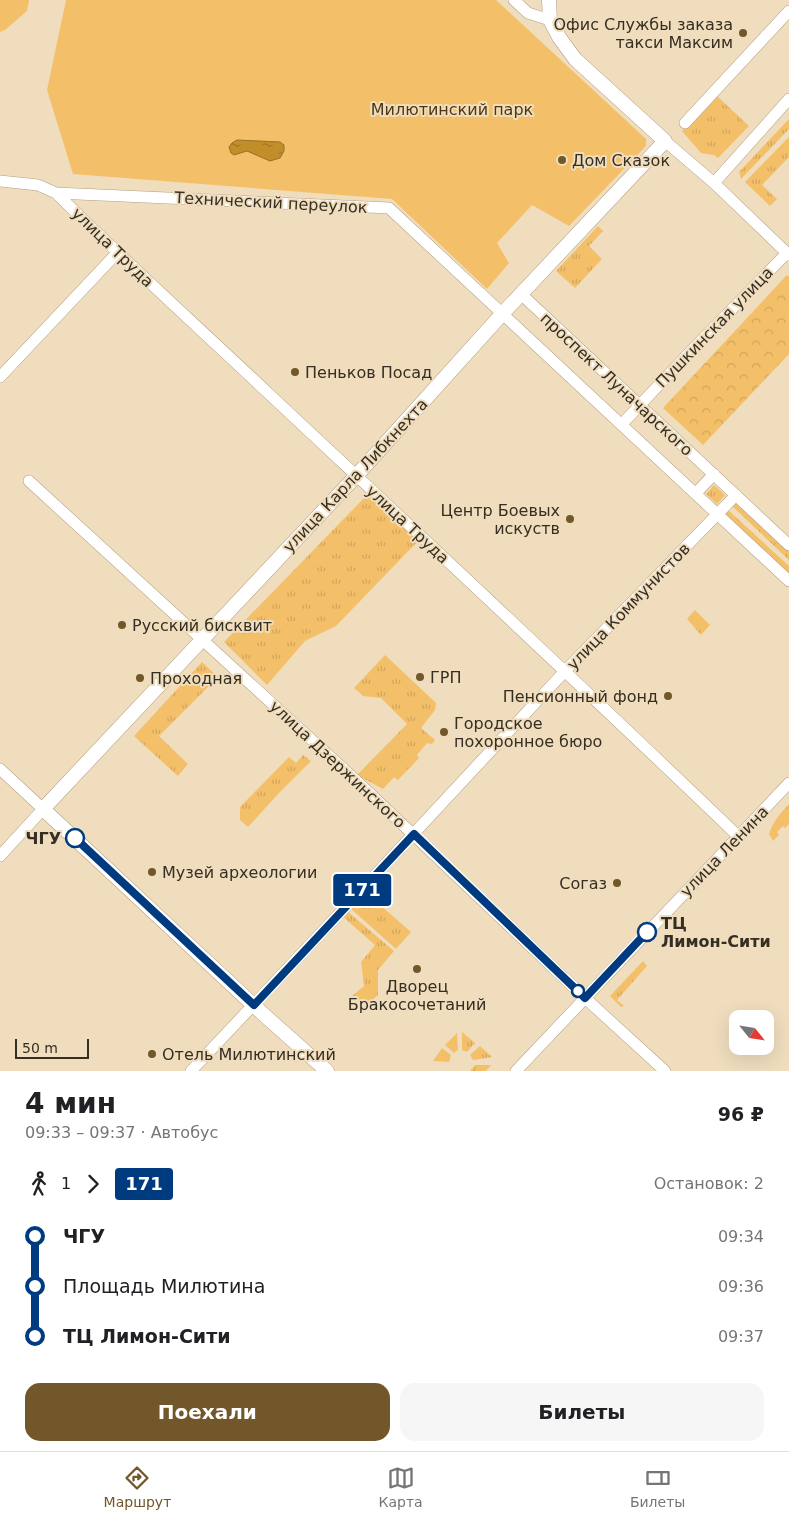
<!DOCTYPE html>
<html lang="ru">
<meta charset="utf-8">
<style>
body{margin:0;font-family:"DejaVu Sans",sans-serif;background:#f6f6f6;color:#202124;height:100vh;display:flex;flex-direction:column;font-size:19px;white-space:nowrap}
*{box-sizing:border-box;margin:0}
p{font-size:16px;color:#757577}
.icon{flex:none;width:28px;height:28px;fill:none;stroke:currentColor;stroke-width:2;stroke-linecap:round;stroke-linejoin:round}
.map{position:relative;height:1071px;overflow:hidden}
.side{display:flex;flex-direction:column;background:#fff;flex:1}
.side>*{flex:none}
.badge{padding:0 10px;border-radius:4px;font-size:18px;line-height:32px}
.needle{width:32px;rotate:120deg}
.buttons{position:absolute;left:729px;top:1010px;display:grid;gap:10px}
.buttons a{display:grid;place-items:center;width:45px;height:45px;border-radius:10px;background:#fff;box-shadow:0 5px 20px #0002;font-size:25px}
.scale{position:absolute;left:15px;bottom:12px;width:74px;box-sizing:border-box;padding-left:5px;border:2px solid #352e22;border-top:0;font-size:14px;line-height:18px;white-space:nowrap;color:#352e22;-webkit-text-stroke:4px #f0ddbe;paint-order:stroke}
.map>.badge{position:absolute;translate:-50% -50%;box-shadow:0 0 0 2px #fff}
.legs{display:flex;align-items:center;gap:8px;height:55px;padding:0 25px;font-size:16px}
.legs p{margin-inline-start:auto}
.head{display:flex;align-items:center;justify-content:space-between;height:85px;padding:0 25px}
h1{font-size:28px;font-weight:800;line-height:38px}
.button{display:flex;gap:10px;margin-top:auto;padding:10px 25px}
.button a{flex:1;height:58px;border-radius:15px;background:#715729;color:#fff;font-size:20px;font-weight:800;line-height:58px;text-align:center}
.button a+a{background:#f6f6f6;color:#202124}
ul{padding:0 25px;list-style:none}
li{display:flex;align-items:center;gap:18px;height:50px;font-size:19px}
li i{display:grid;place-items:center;width:8px;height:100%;margin:0 6px;background:currentColor}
li i::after{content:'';width:12px;height:12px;margin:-6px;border:4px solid;border-radius:50%;background:#fff}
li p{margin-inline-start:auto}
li:first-child i{background:linear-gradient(#0000 50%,currentColor 0)}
li:last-child i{background:linear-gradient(currentColor 50%,#0000 0)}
.dock{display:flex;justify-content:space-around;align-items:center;height:70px;border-top:1px solid #e0e0e0;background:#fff;font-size:14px;color:#757577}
.dock a{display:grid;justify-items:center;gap:2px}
.dock .current{color:#715729}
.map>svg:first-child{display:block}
.grass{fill:url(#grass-tufts)}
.forest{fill:url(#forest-crowns)}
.green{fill:#f3c069}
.water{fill:url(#water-ripples);stroke:#977128}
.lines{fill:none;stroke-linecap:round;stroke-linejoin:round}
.minor-casing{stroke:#b29f82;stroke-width:12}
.major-casing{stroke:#b29f82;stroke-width:15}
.minor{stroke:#fff;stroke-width:11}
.major{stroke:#fff;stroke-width:14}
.line-1-casing{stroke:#fff;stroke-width:11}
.line-1{stroke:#003b80;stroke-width:8}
.poi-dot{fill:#715729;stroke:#f0ddbe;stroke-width:2}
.stop-1-dot{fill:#fff;stroke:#003b80;stroke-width:2.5}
.labels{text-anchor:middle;stroke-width:4;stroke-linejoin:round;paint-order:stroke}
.poi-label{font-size:16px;fill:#352e22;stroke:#f0ddbe;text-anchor:start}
.park-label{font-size:16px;fill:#4e3810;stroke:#f0ddbe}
.street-label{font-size:16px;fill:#352e22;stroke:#f0ddbe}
.stop-label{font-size:16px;font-weight:bold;fill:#352e22;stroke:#f0ddbe;text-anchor:end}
</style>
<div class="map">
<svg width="789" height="1071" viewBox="0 0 789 1071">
<defs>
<pattern id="grass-tufts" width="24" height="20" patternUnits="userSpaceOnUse" patternTransform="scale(1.25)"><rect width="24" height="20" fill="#f3c069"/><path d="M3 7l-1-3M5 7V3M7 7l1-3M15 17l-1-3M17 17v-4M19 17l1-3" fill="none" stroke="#d1a55b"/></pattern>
<pattern id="forest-crowns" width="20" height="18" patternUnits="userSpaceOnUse" patternTransform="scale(1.25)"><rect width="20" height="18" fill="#f3c069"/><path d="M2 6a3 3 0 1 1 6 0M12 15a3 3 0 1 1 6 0" fill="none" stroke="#d1a55b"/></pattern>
<pattern id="water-ripples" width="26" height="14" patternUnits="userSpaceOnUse" patternTransform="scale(1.25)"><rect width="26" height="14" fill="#c18e2a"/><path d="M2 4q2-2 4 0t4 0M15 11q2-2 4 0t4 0" fill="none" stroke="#9e7424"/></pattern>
</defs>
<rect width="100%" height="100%" fill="#f0ddbe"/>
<path class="grass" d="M717,96L749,126L718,158L714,155L701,153L682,131Z
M789,119V129L741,179L739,172Z
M789,137V157L762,185L777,199L770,206L745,182Z
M598,226L603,231L589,246L602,259L575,288L556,271Z
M714,485L725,495L717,504L706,494Z
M367,495L419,540L336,626L305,641L267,685L224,642Z
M736,500L789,550V560L731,505Z
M727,509L789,566V575L723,514Z
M695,610L710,625L701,635L687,619Z
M385,655L436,703L435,710L421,728L435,740L432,744L427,743L417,755L419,758L398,780L394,777L383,789L357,775L407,724L381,698L363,696L354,688Z
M202,662L218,677L159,736L188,764L178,776L134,736Z
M303,755L311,761L278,794L248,827L240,820V807L289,757L296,763Z
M789,804V824L785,828L783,826L777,832L779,835L773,841L769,834C773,821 780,814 789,804Z
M364,891L411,932L396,949L350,908Z
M347,911L394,951L378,970V995L369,1003L357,1001L352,996L364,986L361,962L375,945L342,916Z
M643,961L647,966L617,1000L624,1006L621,1007L610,996Z
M462,1032L475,1043L467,1052L462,1050Z
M457,1033L458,1050L454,1053L445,1045Z
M480,1046L492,1057L473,1060L470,1055Z
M442,1048L451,1055L449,1062L433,1061Z
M475,1065H491L486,1071H472L471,1070Z"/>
<path class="forest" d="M787,275L789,277V354L703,445L663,408Z"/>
<path class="green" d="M0,0H29L27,11L5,30L0,32Z
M66,0H496L646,139V146L569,226L532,205L497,243L509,263L487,289L392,199L73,174L47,90Z"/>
<path class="water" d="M237,140L280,142L284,145V151L280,158L270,161L247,151L234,155L231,153L229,147L232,143Z"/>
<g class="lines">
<defs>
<path id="minor" d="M514,0L528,13L550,20
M685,123L789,11
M665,141L714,183L789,255
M0,181L38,185L56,193L389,208L789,581
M714,183L789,99
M56,193C125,261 197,326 268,393C425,540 583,687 738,836
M521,294L789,545
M0,377L117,253
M622,424L690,352L787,253
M29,481L361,785L585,998L665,1071
M696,493L714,474
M0,769L43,809L0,856
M191,1071L338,915L565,671L736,495
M516,1071L789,783"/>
<path id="major" d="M327,1071L262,1013L43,809L356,476L503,313L665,141L575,59L559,37L550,20L549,0"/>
</defs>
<use href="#minor" class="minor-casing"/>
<use href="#major" class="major-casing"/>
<use href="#minor" class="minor"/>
<use href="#major" class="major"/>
</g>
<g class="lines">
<defs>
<path id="line-1" d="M75,838L254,1005L414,834L585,998L647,932"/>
</defs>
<use href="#line-1" class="line-1-casing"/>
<use href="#line-1" class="line-1"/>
</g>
<g class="poi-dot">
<circle cx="743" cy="33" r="5"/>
<circle cx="562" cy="160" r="5"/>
<circle cx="295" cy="372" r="5"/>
<circle cx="570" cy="519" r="5"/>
<circle cx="122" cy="625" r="5"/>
<circle cx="420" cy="677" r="5"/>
<circle cx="140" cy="678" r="5"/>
<circle cx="668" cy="696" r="5"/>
<circle cx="444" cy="732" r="5"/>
<circle cx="152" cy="872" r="5"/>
<circle cx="617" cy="883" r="5"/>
<circle cx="417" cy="969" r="5"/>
<circle cx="152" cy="1054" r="5"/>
</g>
<g class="stop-1-dot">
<circle cx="75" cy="838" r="9"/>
<circle cx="647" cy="932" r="9"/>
<circle cx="578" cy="991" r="6"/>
</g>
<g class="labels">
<g class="poi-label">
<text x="733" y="30" text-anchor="end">Офис Службы заказа<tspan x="733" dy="18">такси Максим</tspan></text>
<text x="572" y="166">Дом Сказок</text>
<text x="305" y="378">Пеньков Посад</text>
<text x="560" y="516" text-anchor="end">Центр Боевых<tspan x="560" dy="18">искуств</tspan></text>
<text x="132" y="631">Русский бисквит</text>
<text x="430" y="683">ГРП</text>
<text x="150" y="684">Проходная</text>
<text x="658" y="702" text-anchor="end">Пенсионный фонд</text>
<text x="454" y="729">Городское<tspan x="454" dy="18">похоронное бюро</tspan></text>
<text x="162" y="878">Музей археологии</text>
<text x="607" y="889" text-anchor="end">Согаз</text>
<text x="417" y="992" text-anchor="middle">Дворец<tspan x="417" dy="18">Бракосочетаний</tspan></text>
<text x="162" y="1060">Отель Милютинский</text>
</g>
<g class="park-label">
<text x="452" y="115">Милютинский парк</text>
</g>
<g class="street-label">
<text transform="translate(271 202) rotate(3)" y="6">Технический переулок</text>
<text transform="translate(113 247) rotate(44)" y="6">улица Труда</text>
<text transform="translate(714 327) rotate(-46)" y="6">Пушкинская улица</text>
<text transform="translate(617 384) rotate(43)" y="6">проспект Луначарского</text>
<text transform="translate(355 475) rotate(-47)" y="6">улица Карла Либкнехта</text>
<text transform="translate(408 524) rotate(43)" y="6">улица Труда</text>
<text transform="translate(628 606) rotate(-46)" y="6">улица Коммунистов</text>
<text transform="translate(338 764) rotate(43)" y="6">улица Дзержинского</text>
<text transform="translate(724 851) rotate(-46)" y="6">улица Ленина</text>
</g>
<g class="stop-label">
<text x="61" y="844">ЧГУ</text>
<text x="661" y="929" text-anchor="start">ТЦ<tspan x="661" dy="18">Лимон-Сити</tspan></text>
</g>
</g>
</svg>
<div class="buttons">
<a><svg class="needle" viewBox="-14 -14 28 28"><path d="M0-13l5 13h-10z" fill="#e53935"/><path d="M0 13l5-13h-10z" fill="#757577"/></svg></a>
</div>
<div class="scale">50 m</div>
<b class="badge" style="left:362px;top:890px;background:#003b80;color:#fff">171</b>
</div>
<section class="side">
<div class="head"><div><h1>4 мин</h1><p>09:33 – 09:37 · Автобус</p></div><b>96 ₽</b></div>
<div class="legs"><svg class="icon" aria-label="walk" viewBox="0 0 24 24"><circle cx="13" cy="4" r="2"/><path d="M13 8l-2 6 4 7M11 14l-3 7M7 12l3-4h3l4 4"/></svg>1<svg class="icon" aria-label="forward" viewBox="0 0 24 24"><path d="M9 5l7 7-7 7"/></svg><b class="badge" style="background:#003b80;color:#fff">171</b><p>Остановок: 2</p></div>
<ul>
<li><i style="color:#003b80"></i><b>ЧГУ</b><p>09:34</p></li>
<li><i style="color:#003b80"></i><span>Площадь Милютина</span><p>09:36</p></li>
<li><i style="color:#003b80"></i><b>ТЦ Лимон-Сити</b><p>09:37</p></li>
</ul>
<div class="button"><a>Поехали</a><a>Билеты</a></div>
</section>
<nav class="dock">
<a class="current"><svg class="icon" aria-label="directions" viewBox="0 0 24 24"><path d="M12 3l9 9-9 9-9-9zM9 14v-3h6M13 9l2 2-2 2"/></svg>Маршрут</a>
<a><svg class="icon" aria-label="map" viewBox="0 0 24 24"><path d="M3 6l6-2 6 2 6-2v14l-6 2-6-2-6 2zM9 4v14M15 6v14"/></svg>Карта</a>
<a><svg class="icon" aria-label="tickets" viewBox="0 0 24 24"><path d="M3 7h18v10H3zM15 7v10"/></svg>Билеты</a>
</nav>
